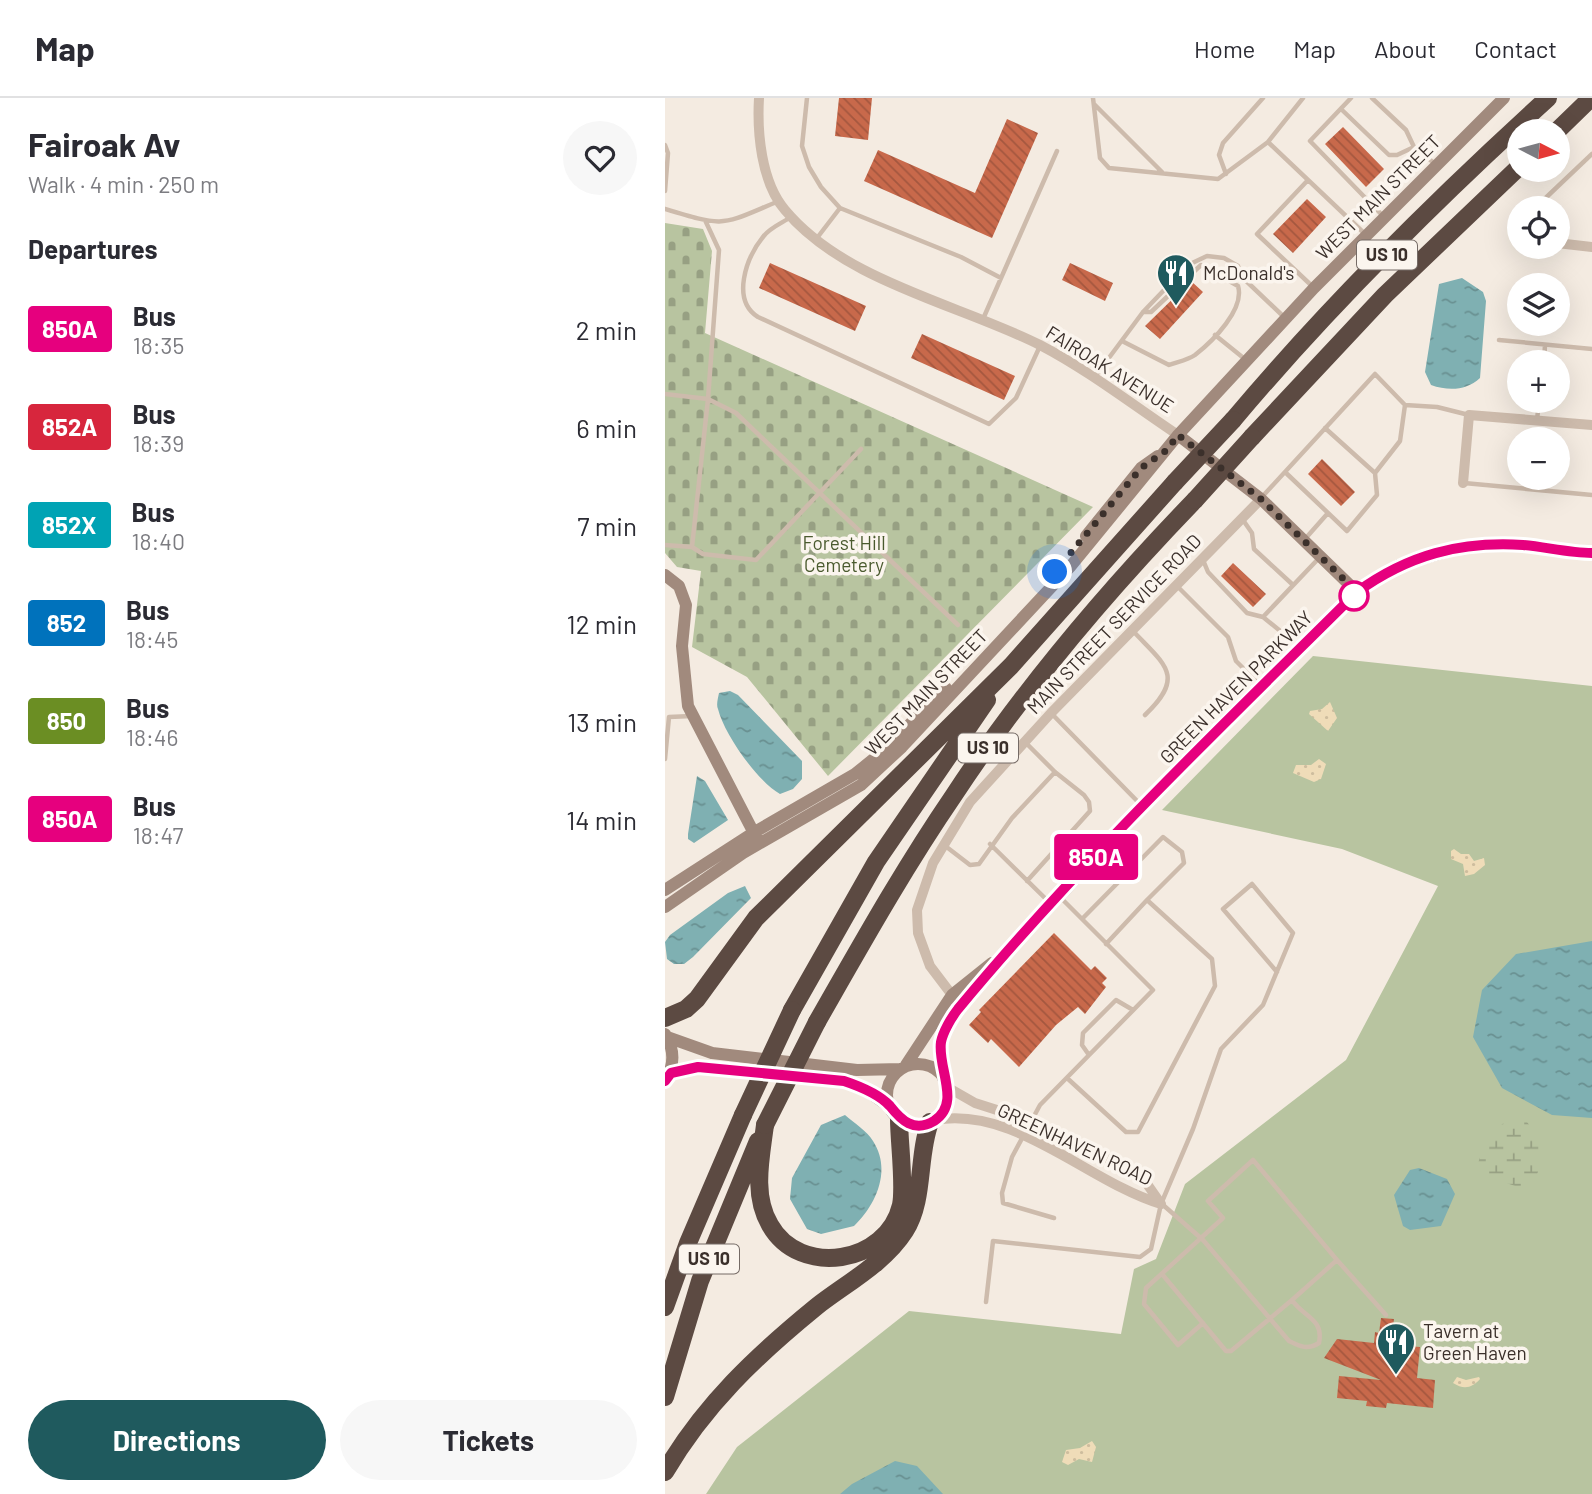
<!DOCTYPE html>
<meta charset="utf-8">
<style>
body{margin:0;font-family:Barlow,sans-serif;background:#f7f7f7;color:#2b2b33;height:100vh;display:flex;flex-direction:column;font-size:26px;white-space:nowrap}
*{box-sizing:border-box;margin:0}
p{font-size:23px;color:#7c7c81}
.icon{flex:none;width:38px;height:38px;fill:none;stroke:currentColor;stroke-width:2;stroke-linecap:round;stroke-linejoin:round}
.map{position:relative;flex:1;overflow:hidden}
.details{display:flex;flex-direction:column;background:#fff;width:665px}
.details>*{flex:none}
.badge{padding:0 14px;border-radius:5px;font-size:24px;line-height:46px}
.needle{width:46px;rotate:96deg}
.fabs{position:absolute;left:842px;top:21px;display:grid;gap:14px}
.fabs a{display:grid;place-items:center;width:63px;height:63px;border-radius:50%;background:#fff;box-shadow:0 7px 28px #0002;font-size:35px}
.you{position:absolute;width:35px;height:35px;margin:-18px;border:5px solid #fff;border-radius:50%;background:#1a73e8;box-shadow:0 0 0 10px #1a73e833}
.map>.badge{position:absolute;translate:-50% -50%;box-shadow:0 0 0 4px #fff}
h2{padding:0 28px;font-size:26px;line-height:63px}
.round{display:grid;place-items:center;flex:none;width:74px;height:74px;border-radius:37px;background:#f7f7f7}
.head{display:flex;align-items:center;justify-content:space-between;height:119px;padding:0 28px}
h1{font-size:33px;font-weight:700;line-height:52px}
.primary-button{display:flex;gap:14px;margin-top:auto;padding:14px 28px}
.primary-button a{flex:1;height:80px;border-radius:42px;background:#1f5a5e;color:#fff;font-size:28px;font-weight:700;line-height:80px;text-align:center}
.primary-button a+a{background:#f7f7f7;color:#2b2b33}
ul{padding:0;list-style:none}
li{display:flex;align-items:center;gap:21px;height:98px;padding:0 28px}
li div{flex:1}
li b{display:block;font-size:26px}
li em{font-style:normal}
li .badge{min-width:77px;font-weight:700;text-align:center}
header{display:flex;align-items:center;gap:42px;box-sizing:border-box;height:98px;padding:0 35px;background:#fff;border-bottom:2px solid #e1e1e2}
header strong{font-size:33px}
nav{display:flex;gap:38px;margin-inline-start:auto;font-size:24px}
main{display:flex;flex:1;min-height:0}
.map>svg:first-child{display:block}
.green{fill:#b8c4a0}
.wetland{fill:url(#wetland-marsh)}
.sand{fill:url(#sand-dots)}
.cemetery{fill:url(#cemetery-stones)}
.water{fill:url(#water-ripples)}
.building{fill:url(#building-back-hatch)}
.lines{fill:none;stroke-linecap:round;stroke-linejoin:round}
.lane{stroke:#cdbbac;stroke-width:4.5}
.street{stroke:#cdbbac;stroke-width:10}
.secondary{stroke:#a18a7d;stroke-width:12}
.highway{stroke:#5c4a42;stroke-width:18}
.highway-bridge{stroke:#5c4a42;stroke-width:18}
.line-casing{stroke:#fff;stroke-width:16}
.line{stroke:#e6007e;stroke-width:10}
.walk{stroke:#3b302b;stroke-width:7;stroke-dasharray:0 12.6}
.stop-dot{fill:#fff;stroke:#e6007e;stroke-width:3.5}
.labels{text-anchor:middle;stroke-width:7;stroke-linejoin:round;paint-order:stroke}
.shield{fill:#fbf5ee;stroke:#756b66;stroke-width:2}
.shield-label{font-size:18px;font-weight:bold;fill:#3b302b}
.street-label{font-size:19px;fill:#3b302b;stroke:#fbf5ee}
.poi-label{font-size:19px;fill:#3b302b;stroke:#fbf5ee;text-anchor:start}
.park-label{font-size:19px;fill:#4a5a2e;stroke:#fbf5ee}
</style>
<header>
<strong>Map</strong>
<nav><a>Home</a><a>Map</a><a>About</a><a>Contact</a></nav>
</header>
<main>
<section class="details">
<div class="head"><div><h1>Fairoak Av</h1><p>Walk · 4 min · 250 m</p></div><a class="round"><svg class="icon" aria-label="heart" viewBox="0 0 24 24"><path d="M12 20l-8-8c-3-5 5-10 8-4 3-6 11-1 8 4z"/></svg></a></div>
<h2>Departures</h2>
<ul>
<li><span class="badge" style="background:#e6007e;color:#fff">850A</span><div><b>Bus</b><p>18:35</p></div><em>2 min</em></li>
<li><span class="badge" style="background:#d7263d;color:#fff">852A</span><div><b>Bus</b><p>18:39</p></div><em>6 min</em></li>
<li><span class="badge" style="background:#00a3b4;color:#fff">852X</span><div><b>Bus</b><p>18:40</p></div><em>7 min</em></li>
<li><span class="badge" style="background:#0072bc;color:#fff">852</span><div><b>Bus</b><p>18:45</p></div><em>12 min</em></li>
<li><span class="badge" style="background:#6b8e23;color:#fff">850</span><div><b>Bus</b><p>18:46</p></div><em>13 min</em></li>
<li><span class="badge" style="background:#e6007e;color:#fff">850A</span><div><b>Bus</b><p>18:47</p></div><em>14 min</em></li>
</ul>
<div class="primary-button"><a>Directions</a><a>Tickets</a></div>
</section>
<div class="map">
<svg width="927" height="1396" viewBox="0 0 927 1396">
<defs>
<pattern id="wetland-marsh" width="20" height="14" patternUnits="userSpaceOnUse" patternTransform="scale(1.75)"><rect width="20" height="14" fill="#b8c4a0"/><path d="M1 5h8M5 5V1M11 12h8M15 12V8" fill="none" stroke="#97a083"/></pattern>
<pattern id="sand-dots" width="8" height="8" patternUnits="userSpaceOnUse" patternTransform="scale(1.75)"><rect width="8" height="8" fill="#efdcb8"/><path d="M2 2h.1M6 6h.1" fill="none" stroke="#cebd9e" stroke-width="1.8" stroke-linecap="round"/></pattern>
<pattern id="cemetery-stones" width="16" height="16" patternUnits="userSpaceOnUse" patternTransform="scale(1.75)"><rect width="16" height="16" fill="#b8c4a0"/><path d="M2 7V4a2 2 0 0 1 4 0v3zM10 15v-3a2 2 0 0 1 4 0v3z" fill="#97a083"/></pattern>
<pattern id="water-ripples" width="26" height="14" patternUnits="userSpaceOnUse" patternTransform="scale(1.75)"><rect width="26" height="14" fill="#7fb0b2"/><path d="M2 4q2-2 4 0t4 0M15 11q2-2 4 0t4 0" fill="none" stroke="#699091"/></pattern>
<pattern id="building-back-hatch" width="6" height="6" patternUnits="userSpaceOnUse" patternTransform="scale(1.75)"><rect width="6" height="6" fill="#c8694b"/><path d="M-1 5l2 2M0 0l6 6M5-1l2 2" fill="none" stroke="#a4573f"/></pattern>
</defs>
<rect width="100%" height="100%" fill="#f4ebe1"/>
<path class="green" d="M648,558L927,588V1396H41L72,1349L244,1213L456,1236L469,1171L491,1161L520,1086L681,962L773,788L677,751L497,712Z"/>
<path class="wetland" d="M845,1021L862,1024C878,1044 882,1066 865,1087L853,1089L818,1077L813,1065L824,1035Z"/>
<path class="sand" d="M665,604L672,620L663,633L644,616L645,613L657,611Z
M654,661L661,666L656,681L649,684L628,675L631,667H646Z
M789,751L796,756H804L809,763L819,760L820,767L809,776L800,778L798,766L786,761V753Z
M792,1279L801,1282L814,1279L815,1281C807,1290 799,1292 788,1285Z
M427,1343L431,1349L427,1364L414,1361L403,1367L397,1364L401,1352L415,1350Z"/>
<path class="cemetery" d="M0,125L38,131L47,153L40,235L428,409L163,678L82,579L27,549L36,473L12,469L0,455Z"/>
<path class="water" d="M797,180L818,194L821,203L815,280C801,293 783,293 766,287L760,274L774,186Z
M65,593L73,597L137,663V681L128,691L115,696C93,684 59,636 53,611C51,607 53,600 54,595Z
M32,678L40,683L63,722L29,745L23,741V736Z
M80,788L86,800L28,859L19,866H9L2,861L0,844L5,837L63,795Z
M927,843V1020L887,1017L837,990L808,939L817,892L851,856Z
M180,1017C189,1025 202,1033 208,1043C227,1072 211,1107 189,1128L156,1136L142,1131L125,1101L127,1080L156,1027Z
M754,1070L782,1081L790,1096L776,1128L745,1132L738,1128L729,1097L745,1072Z
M230,1363L252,1368L278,1396H175L187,1386Z"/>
<path class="building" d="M174,0H207L203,42L170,38Z
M342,21L373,35L327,140L199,83L213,52L310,95Z
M678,29L719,71L701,89L660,46Z
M642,101L661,119L628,155L608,136Z
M105,165L201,208L190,233L94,190Z
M405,165L448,185L440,203L397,182Z
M526,183L538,194L495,241L480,228Z
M257,236L350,278L339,302L246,260Z
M657,361L690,394L676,408L643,376Z
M568,465L601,496L588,509L556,478Z
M389,835L426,872L430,868L442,880L437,885L441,889L420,916L413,909L391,927L354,969L326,941L323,945L304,927L316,914L314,912Z
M716,1220L729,1221L727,1234L732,1235V1241L744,1242L743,1248L755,1249L752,1280L770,1282L768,1310L722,1305L721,1310L701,1308L702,1303L672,1300L674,1278L716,1282L659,1260L672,1241L709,1245L710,1234L714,1235Z"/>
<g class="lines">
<path class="lane" d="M142,0L137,48L144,69L156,89L175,110L296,159L336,180
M428,0L435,60L444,70L553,81L603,44
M638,0L603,44L700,136
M686,0L645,43L718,118
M707,0L741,32L749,49L769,65
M429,6L497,74
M676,11L724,57H732L749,49
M0,47L3,55L0,93
M561,76L554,57L558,45L598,0
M643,82L592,136L647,188
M870,110L927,56
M0,111C62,130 56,127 114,103
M126,119C117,125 104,130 98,139C81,160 66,202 93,219L324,326L351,300L375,248
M152,140L175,110
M318,221L392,53
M550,237L581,262
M834,242L927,251
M457,243L504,267C512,264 523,262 530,257C548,243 580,211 573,188L536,167L486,214H478
M879,264L880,247
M429,280L478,214L523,167L542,158L559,160L573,168L578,180L619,219
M0,296L43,301L71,315L293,527
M872,322L874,303
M620,374L682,433L712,397L710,375L660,330
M710,375L735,343L740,307
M799,385L927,397
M596,400L710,276L740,307L772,309L804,317
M578,422L587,435L589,451L627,486
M640,441L663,415
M0,447L27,449L38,456L91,462L196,351
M27,449L43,301L54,152L40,122
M538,462L543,474L582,515L598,519L635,549
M512,488L563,539L571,563L595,587
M598,519L655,459
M468,533C500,567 521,578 480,617
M386,615L478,709
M360,644L390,674L419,697L424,704L425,713L362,783
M0,661L4,619L27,618
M325,746L385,805
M279,747L305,767L314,766L347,720L390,674
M417,821L498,739L517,754L519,765L482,802
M424,957L417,947L418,935L451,902L468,912
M402,980L461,1034H473L550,888L547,861L482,802L441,846
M497,1106L538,1142L624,1243C636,1249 643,1252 654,1245C659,1220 638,1219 627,1202L672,1162L721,1217
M389,1120L338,1105L337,1095L347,1059L375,1007L488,892L397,801
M497,1176L561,1253H566L627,1202
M321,1204L328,1143L475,1159L486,1151L496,1106L528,1031L556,951L598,907L628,835L587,786L558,811L612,874
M538,1225L513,1247L479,1206L481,1190L558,1120L543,1103L588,1062L672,1162"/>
<path class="street" d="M94,0C92,34 96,84 120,112C180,184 294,206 375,247C423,272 468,307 513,337
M850,133L854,135
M892,145L927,149
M798,385L804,317L927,327
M287,897L265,868L253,835L252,812L268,765L305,704L386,615L596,401
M282,989L310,1005L366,1023L445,1062L480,1083L496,1106
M270,1022C351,1008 421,1083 496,1106"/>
<path class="secondary" d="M513,337L596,401L692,494
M421,438L476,370L493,358
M0,477L14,488L21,507L17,548L23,608L92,741
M0,792L88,735L190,676L216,655L281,590
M0,809L78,755L196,687L237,649L405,469L513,337L649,190L839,0
M2,939L47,955L192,972L236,971
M222 997a31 31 0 1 1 62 0a31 31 0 1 1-62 0Z
M241,967L287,897L327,865
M6,975L33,969L179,983L198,990L225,1009
M278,980L276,944L282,929L290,914L337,859L484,703L692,494L734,467L810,446L859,447L927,455
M0,983C10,967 10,952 0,936"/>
<path class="highway" d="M892,33L926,0
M568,322C662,210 774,99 883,0
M587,339L720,197L854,69
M127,912L211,764L322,602
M0,920L21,911L32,901L91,820L346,568L510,384
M152,924C196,847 239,770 289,697C358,592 443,492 530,402
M100,1027C96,1059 87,1097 105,1127C135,1180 222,1166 236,1107C240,1088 234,1043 234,1021
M0,1209L23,1145L78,1017
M0,1299L35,1183L93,1043
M0,1374C39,1307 91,1258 151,1209C180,1186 219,1166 240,1133C260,1101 252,1059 265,1024"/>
<path class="highway-bridge" d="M510,384L568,322
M530,402L587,339
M78,1017L127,912
M100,1027L152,924"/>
</g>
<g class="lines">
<defs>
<path id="line" d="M0,983L6,975L33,969L179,983C194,988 214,996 225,1008C236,1022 249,1035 269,1023C297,1005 272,970 276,944C278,934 286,920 293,911C415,764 556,629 692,494C743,457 795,443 858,447C881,449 904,455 927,455"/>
</defs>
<use href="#line" class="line-casing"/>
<use href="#line" class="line"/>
<path class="walk" d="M390,474L476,370L502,352L513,337L596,401L692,494L689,498"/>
</g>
<defs>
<symbol id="restaurant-pin" viewBox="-11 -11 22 30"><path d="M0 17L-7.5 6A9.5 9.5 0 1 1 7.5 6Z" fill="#1f5a5e" stroke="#fbf5ee"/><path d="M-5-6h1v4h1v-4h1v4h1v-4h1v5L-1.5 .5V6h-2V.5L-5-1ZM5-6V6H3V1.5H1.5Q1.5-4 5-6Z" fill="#fff"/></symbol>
</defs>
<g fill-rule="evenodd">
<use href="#restaurant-pin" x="489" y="153" width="44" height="60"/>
<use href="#restaurant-pin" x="709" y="1222" width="44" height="60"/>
</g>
<circle class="stop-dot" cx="689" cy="498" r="14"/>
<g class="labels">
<g class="shield">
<rect x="692" y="142.5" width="60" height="29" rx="5"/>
<rect x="293" y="635.5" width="60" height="29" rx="5"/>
<rect x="14" y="1146.5" width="60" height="29" rx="5"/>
</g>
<g class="shield-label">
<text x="722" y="163">US 10</text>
<text x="323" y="656">US 10</text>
<text x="44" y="1167">US 10</text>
</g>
<g class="street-label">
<text transform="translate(713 99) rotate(-45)" y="7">WEST MAIN STREET</text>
<text transform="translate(445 271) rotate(32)" y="7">FAIROAK AVENUE</text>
<text transform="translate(449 526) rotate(-46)" y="7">MAIN STREET SERVICE ROAD</text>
<text transform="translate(571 589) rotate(-45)" y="7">GREEN HAVEN PARKWAY</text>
<text transform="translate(261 594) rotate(-46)" y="7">WEST MAIN STREET</text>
<text transform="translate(410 1046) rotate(25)" y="7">GREENHAVEN ROAD</text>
</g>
<g class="poi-label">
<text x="538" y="182">McDonald's</text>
<text x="758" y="1240">Tavern at<tspan x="758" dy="22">Green Haven</tspan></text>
</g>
<g class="park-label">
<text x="179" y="452">Forest Hill<tspan x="179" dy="22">Cemetery</tspan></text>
</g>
</g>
</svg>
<div class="fabs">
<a><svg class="needle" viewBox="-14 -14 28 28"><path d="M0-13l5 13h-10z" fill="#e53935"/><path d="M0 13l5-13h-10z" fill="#7c7c81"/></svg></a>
<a><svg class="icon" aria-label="locate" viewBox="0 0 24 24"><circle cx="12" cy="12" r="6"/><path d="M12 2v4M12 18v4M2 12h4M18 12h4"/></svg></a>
<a><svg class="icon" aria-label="layers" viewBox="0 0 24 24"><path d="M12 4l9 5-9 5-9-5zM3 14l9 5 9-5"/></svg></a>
<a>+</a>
<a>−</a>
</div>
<div class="you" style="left:390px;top:474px"></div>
<b class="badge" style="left:431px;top:759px;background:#e6007e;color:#fff">850A</b>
</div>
</main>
